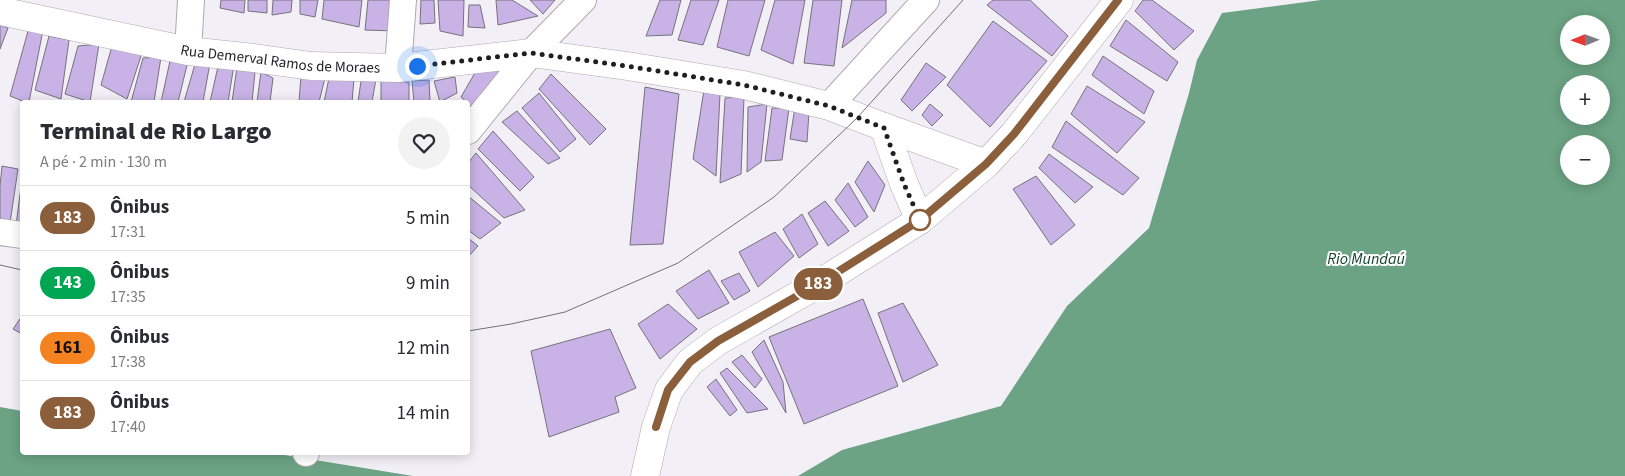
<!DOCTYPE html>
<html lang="pt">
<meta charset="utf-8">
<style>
body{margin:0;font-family:"Source Sans 3",sans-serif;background:#f2f2f3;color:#2b2b33;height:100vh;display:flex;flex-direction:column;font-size:19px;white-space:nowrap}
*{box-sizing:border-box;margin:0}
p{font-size:16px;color:#7c7c81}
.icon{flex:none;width:28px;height:28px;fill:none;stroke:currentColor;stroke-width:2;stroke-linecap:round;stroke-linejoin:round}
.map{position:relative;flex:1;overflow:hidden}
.details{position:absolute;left:20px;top:100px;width:450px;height:355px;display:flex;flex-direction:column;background:#fff;border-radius:5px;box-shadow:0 2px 12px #0003}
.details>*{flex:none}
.badge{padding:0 10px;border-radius:16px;font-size:18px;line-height:32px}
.needle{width:32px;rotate:269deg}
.fabs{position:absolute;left:1560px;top:15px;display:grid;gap:10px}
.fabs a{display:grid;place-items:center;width:50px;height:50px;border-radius:50%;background:#fff;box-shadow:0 2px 12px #0003;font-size:25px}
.you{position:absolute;width:25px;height:25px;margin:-12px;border:4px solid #fff;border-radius:50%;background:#1a73e8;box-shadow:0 0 0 8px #1a73e833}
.map>.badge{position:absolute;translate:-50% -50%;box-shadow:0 0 0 2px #fff}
.round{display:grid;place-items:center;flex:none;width:52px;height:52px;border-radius:26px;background:#f2f2f3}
.overview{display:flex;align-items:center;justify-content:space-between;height:85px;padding:0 20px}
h1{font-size:24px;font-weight:800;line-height:38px}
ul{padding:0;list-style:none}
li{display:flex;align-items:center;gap:15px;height:65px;padding:0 20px;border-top:1px solid #e1e1e2}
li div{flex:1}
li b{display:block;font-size:19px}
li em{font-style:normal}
li .badge{min-width:55px;font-weight:700;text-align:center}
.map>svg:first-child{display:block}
.water{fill:#6ba384;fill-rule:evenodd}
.building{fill:#c8b2e6;stroke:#76737b}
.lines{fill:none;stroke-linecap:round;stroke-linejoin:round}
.street-casing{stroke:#aca9b1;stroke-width:28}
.secondary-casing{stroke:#aca9b1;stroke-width:29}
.primary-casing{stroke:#aca9b1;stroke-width:29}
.street{stroke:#fff;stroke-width:26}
.secondary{stroke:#fff;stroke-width:28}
.primary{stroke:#fff;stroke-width:28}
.tram{stroke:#737176;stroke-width:1}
.line-casing{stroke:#fff;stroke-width:11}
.line{stroke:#8b5e3c;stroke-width:8}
.walk{stroke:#201e21;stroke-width:5;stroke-dasharray:0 9}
.stop-dot{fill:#fff;stroke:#8b5e3c;stroke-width:2.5}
.labels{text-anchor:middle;stroke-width:4;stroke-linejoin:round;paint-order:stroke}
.street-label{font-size:15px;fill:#201e21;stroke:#fefefe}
.water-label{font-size:16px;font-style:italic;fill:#0f3e28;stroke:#fefefe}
</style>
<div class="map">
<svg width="1625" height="476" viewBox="0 0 1625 476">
<rect width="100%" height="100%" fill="#f2eff7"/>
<path class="water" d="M1321,0H1625V476H798L842,450L1001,406L1067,306L1149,228L1189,93L1197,60L1222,13ZM1569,24H1601V56H1569ZM1569,84H1601V116H1569ZM1569,144H1601V176H1569Z
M0,407L22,411V452L272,453L413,476H0Z"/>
<path class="building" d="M221,0H245L244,13L220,8Z
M248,0H267V13L248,11Z
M273,0H292L291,12L272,15Z
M300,0H318L315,17L300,14Z
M324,0H362L359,27L322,19Z
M368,0H398L395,31L365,30Z
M421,0H434L435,23L420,24Z
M438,0H464L463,36L440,31Z
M496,0H512L538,16L498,25Z
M530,0H555L543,14Z
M660,0H681L672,35L646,36Z
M691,0H719L703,45L678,40Z
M728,0H765L749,56L717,47Z
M775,0H805L793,64L761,50Z
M813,0H842L834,66L804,63Z
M852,0H886V13L842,48Z
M993,0H1030L1068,36L1052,56L987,5Z
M1143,0H1152L1194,31L1174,50L1135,11Z
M469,5H480L485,28L468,27Z
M1126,20L1178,62L1167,81L1110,46Z
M993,21L1047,61L990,127L947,85Z
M0,25L8,28L0,49Z
M43,30L29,102H25L10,96L28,31Z
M49,36L69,40L61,99L35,90Z
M99,44L90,102L65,94L78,46Z
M112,46L142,53L127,99L101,85Z
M1103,56L1154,91L1144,114L1092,75Z
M161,57L154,102H131L143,58Z
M170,61H188L178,102H161Z
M219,62L234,65L228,102H210Z
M210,63L203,102H184L195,64Z
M926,63L946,77L912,111L901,100Z
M237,67L255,72L252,102H232Z
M505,69L474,109L461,97L476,71Z
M261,72L273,78L270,102H257Z
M326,74L319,102H299L301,76Z
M551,74L606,129L590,145L539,89Z
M455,77L457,93L440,102L434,81Z
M329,78L354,79L352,102H324Z
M376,79L372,102H358L361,81Z
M429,80L430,102H414L412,81Z
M381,81L409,82V102H381Z
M1087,86L1145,122L1117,153L1071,114Z
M645,87L679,94L663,244L630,245Z
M704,90L720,94L716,176L693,159Z
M539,93L576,139L560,152L522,108Z
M744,97L741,174L720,183L725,98Z
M767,104L761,162L747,172L748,107Z
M930,104L943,115L932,126L922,115Z
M795,107L809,112L807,142L790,139Z
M772,108H789L782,160L765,161Z
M517,111L560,158L548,164L502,122Z
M1066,121L1139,178L1123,195L1052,147Z
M493,131L534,177L520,191L478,149Z
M476,153L525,210L504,218L468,185V163Z
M1049,154L1093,187L1075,203L1039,168Z
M868,161L885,185L874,212L855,182Z
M2,166L18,169L10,223L0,222V186Z
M1036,176L1075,225L1051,245L1013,189Z
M22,179V225H16Z
M848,183L868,217L855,227L835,200Z
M468,196L501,223L480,239L468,230Z
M825,201L849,231L828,246L808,213Z
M802,214L818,244L799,258L783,229Z
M775,232L794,256L758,287L739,252Z
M468,238L478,246L468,257Z
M709,270L729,303L698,319L676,291Z
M739,273L750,291L734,300L721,281Z
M863,299L898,386L804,424L769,337Z
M903,303L938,365L903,382L878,313Z
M668,304L697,329L660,359L638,324Z
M22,316V334L13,329Z
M610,329L636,388L615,397L619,412L549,437L531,351Z
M764,340L783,382L786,413L752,352Z
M742,355L762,379L755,388L732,362Z
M727,368L768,409L747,413L720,373Z
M716,379L737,410L730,416L707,387Z"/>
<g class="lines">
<defs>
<path id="street" d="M188,51L191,0
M398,68L403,0
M829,106L926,0
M468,131L531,53L583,0
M0,232L22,235
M306,453V452"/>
<g id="secondary">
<path id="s1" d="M0,11L188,51L254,58L311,66L398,68L531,53L627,66L744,85L829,106L884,127L986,164"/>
<path d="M884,127L904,184L920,220"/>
</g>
<path id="primary" d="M645,476L656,427L669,390L690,362L718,341L820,283L920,220L986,164L1014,134L1119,0"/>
</defs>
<use href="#street" class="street-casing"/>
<use href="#secondary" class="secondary-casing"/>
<use href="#primary" class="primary-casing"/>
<use href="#street" class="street"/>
<use href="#secondary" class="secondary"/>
<use href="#primary" class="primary"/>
<path class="tram" d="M0,265L22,270
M468,331L511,324L565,312L678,263L774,197L857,118L963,0"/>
</g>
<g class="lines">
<defs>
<path id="line" d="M656,427L668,390L690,362L718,341L820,283L920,220L986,164L1014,134L1118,0"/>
</defs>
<use href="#line" class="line-casing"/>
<use href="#line" class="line"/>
<path class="walk" d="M417,66L531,53L627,66L744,85L829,106L884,128L904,184L920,220"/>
</g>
<circle class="stop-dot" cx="920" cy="220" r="10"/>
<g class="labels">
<g class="street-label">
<text dy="5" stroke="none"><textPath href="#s1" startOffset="285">Rua Demerval Ramos de Moraes</textPath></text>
</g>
<g class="water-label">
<text x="1366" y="264">Rio Mundaú</text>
</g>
</g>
</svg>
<div class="fabs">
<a><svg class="needle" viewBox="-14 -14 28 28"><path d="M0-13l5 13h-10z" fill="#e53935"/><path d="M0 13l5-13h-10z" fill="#7c7c81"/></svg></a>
<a>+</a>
<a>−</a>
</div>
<div class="you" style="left:417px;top:66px"></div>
<b class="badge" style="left:818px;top:284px;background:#8b5e3c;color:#fff">183</b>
<section class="details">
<div class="overview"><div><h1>Terminal de Rio Largo</h1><p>A pé · 2 min · 130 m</p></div><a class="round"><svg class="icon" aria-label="heart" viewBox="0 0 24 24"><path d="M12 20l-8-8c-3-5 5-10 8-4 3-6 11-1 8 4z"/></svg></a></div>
<ul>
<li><span class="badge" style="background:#8b5e3c;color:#fff">183</span><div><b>Ônibus</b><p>17:31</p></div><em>5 min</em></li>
<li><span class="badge" style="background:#00a651;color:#fff">143</span><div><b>Ônibus</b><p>17:35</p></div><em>9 min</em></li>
<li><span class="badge" style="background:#f58220;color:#111">161</span><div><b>Ônibus</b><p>17:38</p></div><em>12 min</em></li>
<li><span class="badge" style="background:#8b5e3c;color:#fff">183</span><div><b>Ônibus</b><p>17:40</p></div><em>14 min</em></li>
</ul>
</section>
</div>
